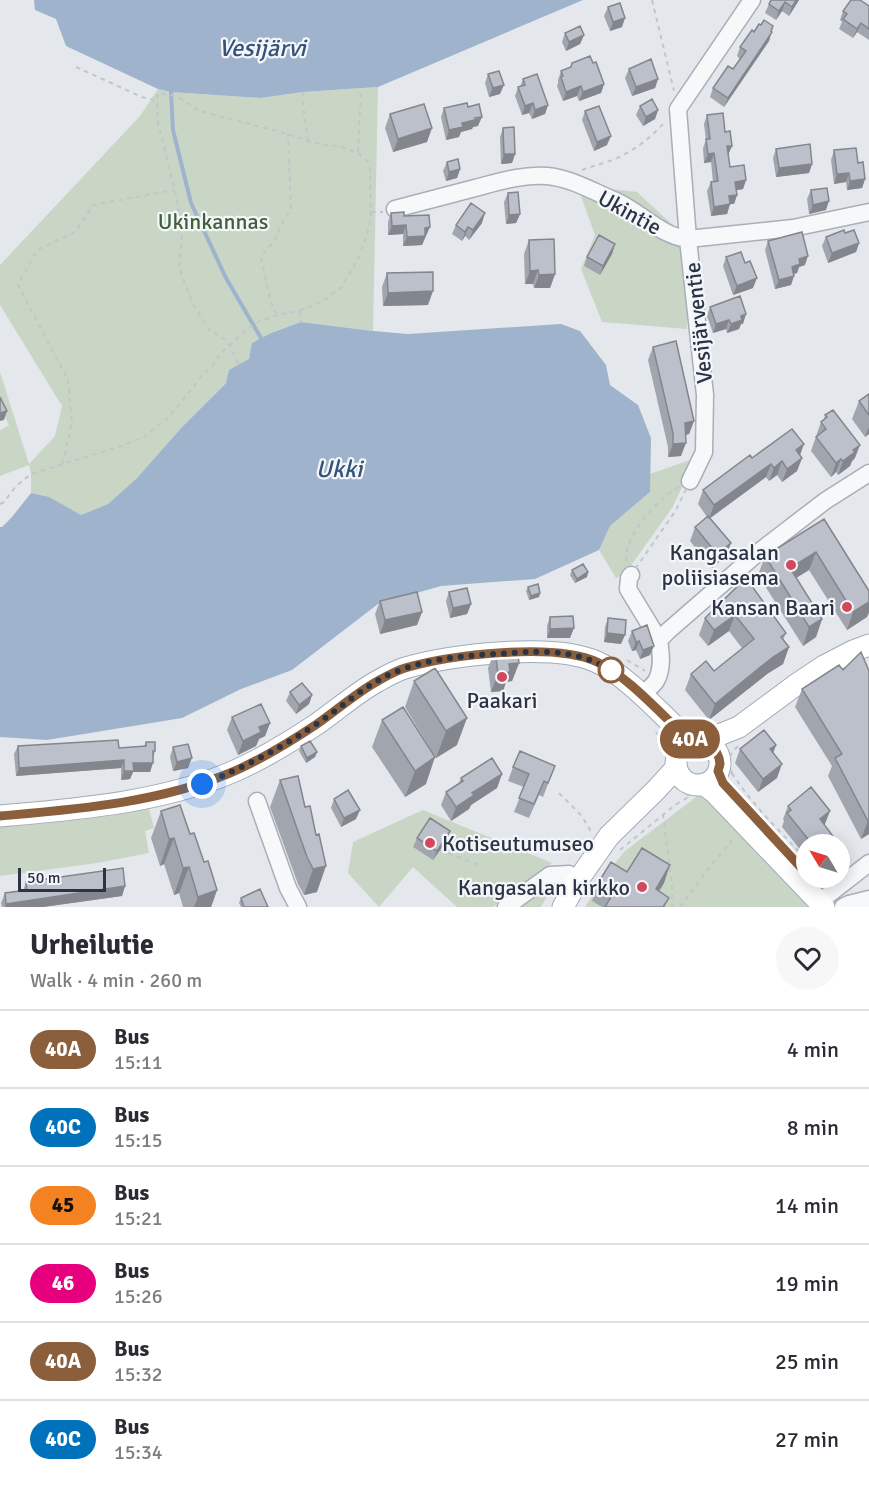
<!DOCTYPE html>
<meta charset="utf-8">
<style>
body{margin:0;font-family:Signika,sans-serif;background:#f7f7f7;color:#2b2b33;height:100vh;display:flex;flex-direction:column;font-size:22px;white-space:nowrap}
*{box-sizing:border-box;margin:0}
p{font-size:20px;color:#7c7c81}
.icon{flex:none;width:33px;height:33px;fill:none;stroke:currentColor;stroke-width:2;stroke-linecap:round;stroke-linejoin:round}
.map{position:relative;height:907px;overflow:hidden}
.sheet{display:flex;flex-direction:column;background:#fff;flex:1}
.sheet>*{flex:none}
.badge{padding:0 12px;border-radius:20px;font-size:21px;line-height:39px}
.needle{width:39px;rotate:308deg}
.fabs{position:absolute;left:796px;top:834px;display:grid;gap:12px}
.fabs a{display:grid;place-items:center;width:54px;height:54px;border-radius:50%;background:#fff;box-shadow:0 3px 15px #0003;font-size:30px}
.scale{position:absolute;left:18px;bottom:15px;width:88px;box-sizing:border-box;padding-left:6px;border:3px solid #2b3445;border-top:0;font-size:16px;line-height:21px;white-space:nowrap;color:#2b3445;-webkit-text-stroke:4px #f4f6f9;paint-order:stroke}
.you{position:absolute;width:30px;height:30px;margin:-15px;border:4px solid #fff;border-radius:50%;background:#1a73e8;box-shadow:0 0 0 9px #1a73e833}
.map>.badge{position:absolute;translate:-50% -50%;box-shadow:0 0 0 3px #fff}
.round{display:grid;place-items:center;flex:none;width:63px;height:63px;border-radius:32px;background:#f7f7f7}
.summary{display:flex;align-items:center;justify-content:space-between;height:102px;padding:0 30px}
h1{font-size:28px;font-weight:700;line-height:45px}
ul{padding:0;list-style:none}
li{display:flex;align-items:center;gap:18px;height:78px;padding:0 30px;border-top:2px solid #e1e1e2}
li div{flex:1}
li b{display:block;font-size:22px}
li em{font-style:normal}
li .badge{min-width:66px;font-weight:700;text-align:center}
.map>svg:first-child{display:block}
.green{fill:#c9d6c5}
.water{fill:#9fb4cc}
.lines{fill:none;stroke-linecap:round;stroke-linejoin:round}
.stream{stroke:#9fb4cc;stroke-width:4}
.minor-casing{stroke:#a9aeb7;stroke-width:19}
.major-casing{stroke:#a3abb8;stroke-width:23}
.path{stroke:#c2c5cb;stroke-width:2;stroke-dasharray:4.5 4.5;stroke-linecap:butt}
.minor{stroke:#f7f8fa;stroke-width:16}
.major{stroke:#fff;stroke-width:21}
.wall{fill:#a1a5ae}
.shaded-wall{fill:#83868d}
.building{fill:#bbc0ca;stroke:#83868d;stroke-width:1.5}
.line-casing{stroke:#fff;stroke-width:14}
.line{stroke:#8b5e3c;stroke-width:9}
.walk{stroke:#2b3445;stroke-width:6;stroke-dasharray:0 10.8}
.poi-dot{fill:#d1495b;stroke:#f4f6f9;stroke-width:2}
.stop-dot{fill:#fff;stroke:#8b5e3c;stroke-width:3}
.labels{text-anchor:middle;stroke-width:4.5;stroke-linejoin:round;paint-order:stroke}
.street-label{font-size:22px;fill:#2b3445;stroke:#f4f6f9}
.park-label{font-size:22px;fill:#3f6138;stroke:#f4f6f9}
.poi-label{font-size:22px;fill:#2b3445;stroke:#f4f6f9;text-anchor:end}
.water-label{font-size:24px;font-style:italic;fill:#34527a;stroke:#f4f6f9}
</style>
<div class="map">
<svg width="869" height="907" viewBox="0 0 869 907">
<rect width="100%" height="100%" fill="#e4e7ec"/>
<path class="green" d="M378,87L373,331L301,322L271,333L253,343L249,359L182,427L137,478L108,504L81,515L49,498L31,493V474L29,465L0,476V430L9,425L0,406V372L29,464L55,436L62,406L0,305V265L140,116L158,89L171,92L261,98L303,92Z
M577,185L637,192L688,239L687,329L602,322L581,269L595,235Z
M696,458L672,508L625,574L616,578L599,550L610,526L650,492V474Z
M700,794L811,907H585L604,876L625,851Z
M148,805L154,828L145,831L149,853L97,863L0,876V825Z
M423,810L552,863L493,907H457L413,867L379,907L348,873L353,842Z
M554,884L541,907H522Z"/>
<path class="water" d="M34,0H583L378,87L303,92L261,98L171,92L158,89L66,46L56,19L35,10Z
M301,322L373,331L408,334L561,324L580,331L606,365L610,385L638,405L651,438L650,492L610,526L599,550L535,579L441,586L378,604L292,670L241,689L182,718L47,740L0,737V527H2L12,517L31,493L49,497L81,515L108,504L137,478L182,427L226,383L229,370L249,359L252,343L271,333Z"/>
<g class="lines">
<path class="stream" d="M171,92L173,130L191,203L226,278L261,338"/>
<defs>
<path id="minor" d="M395,209C421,202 448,195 475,188C498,182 523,174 547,176C571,178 594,192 616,201C641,212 660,236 688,239L793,228L869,212
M690,481L704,452L705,395L688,239L678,109L752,0
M631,575L629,578L628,589L659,640
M641,695C646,691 653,686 656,681C663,669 661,653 659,640L668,631L760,551L825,501L869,473
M257,801L288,888L298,907
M819,902L869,863
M506,907L550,875L569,874L578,880
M843,907L849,904L869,899"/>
<path id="major" d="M676 763a22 22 0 1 1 44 0a22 22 0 1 1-44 0Z
M704,741L739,727L797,684L824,666L853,651L869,645
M703,784L714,792L824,907
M0,816C78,809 158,803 230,773C261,760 290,742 317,724C337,710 355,694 376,682C385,677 395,671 405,668C450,655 554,642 597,662C626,675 659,712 683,734L693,741
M563,907L578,880L609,836L656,790L676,768"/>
</defs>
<use href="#minor" class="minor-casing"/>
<use href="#major" class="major-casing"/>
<path class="path" d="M652,0L674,91
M76,67L142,97L156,101
M303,92L302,98L308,141
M358,152L361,89
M582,170C595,165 611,162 623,155C639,147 652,136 664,123
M371,212H383
M299,311L301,322
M277,314L271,303L261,258L265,251L274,242L282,224L291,208L288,134
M62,464L72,424L68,380L18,285L37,250L75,232L93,205L174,190
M690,481L676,510L631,575C612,547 654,502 677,488C681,485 686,483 690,481Z
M0,504L4,502L16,486L31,474L124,445L144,437L169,417L201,377L213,365L219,355L247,329L260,321L277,315L299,311L323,301L342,287L360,255L369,227L371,212L370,169L367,161L358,153L339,146L323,145L308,141L288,134L200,111L181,99L171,95L158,93L157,102L158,123L175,190L182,234L179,268L193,304L210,331L221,336L230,346L239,365
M627,660L645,671
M656,732L668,749
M732,773C752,805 781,832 807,860
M725,781L732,773C728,758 728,756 739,745
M679,789L689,796
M559,793L581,815L592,833
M663,814L672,885V907
M440,850L479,865
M620,850L675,805L692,795
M680,907L713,863L735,836"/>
<use href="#minor" class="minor"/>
<use href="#major" class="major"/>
</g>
<path class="wall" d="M771,0H799L789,16L782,11L776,20L765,13L769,4Z
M869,6V40L857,32L853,38L839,29L842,22L840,20L843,11Z
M608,7L622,27L610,31L604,16Z
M761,25L773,26L769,41L724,107L710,97L713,88L733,69L740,59L737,56L740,47Z
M565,33L584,35L580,44L566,51L562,42Z
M593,63L604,84L601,93L579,101L577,96L563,101L557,86L558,83V80L561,71Z
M629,69L658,79L655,88L632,96L625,78Z
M488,74L500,94L489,97L485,83Z
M523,79L548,105L545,114L532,119L529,113L522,115L515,96L518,87H520Z
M640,106L658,110L655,119L643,126L636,115Z
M468,107L478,126L473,127L472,129L461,132L459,137L446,140L441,117L444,108Z
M585,111L607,145L594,151L582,120Z
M390,114L427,142L393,152L385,128Z
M707,115L725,132L732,146L728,155L730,167L746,180L743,189L736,190L737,195L734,204H730L727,214L711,216L707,191L711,182H713L711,162L704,163L703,148L706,140L704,124Z
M503,128L515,154L512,163L501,164L500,137Z
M776,149L812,164L809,173L776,177L773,158Z
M834,150L858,163L865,179L862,188L847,190L846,182L834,184L831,160Z
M447,162L460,169L457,178L446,181L443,171Z
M811,190L826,210L809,214L807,199Z
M508,193L520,214L516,223L506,224L504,202Z
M391,213L404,216L426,237H425L422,245L403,246V234L388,235V222Z
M482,223L469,240L465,236L462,241L452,234L456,225Z
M845,233L859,243L856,252L828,263L822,246L826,237Z
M529,240L555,274L550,288H534L533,284H525L524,254Z
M768,241L805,265L799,267L797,273L794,274L791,285L775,289L765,250Z
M615,244L612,254L600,275L584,266L587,257Z
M726,257L745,263L753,288L733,295L723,266Z
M387,273L428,305L383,306L382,287Z
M710,307L743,324H741L739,329L727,333L726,329L713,333L707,316Z
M653,347L694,421L689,434L685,435L681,456L668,457V447L648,360Z
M869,394V434L865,437L852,419L859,401Z
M825,415L855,458L852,461L850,466L838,475L836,472L831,477L811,451L821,422L824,420Z
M800,455L802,458L797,471L782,482L777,475L769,481L766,477L710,518L731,543L726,556L712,568L690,541L695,527L707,517L698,504L703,490L752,458Z
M824,519L867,617L847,630L809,570L796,578L822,619L816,637L803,646L758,575L765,556Z
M572,570L588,572L587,577L575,583L570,575Z
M746,578L786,633L783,640L789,647L783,664L767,674L709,720L685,690L691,674L714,671L742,648L729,631L708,646L699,635L705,618Z
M528,587L540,593L539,597L529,600L526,591Z
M449,592L471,604L467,614L450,618L446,601Z
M380,601L422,612L417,625L380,634L375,614Z
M550,617L570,638H547V626Z
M608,618L621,644L604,642L605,627Z
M632,631L650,655L640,659L636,650L632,651L628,641Z
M495,650L519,663L512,681L506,682L503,691L491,692L488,668Z
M843,670L869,671V834L861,839L828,776L832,766L795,707L802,689Z
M414,681L457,745L436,758L405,707Z
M290,692L312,695L309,704L296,714L286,701Z
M232,717L270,723L265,736L259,739L256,746L238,755L227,730Z
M382,720L426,784L405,797L372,747Z
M146,742L155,751L150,772H133L130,779L121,780V768L16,776L14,754L18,746L119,748L144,746Z
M776,745L773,753L777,778L758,792L735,763L740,749Z
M301,746L317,752L315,757L306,763L299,751Z
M173,747L188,768L173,771L170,757Z
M555,766L543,797L539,795L529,818L514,812L524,787L508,781L513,767Z
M502,774L497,788L471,805L469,809L451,821L441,805L446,792L459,783L461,778Z
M280,780L305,807L317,892L304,895L298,884L270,807Z
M334,799L356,819L341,827L331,808Z
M788,806L825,824L824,825L838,843V844H807V858L782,827L784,821L783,819Z
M161,811L190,834L217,890L211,907H183L179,893L174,895L164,864L160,866L151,838Z
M450,831L447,840L433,860L413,847L417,838Z
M627,872L664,883L659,891L666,907H602L592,901L598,883Z
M26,882L125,886L122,896L43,907H2L1,903L5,893L23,891Z
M241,898L268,907H241L239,903Z"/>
<path class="shaded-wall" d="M796,0H799L789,16L792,7Z
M785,2L782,11L776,20L779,11Z
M625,18L622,27L610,31L613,22Z
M861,23L857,32L853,38L857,29Z
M773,26L769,41L724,107L728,98Z
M584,35L580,44L566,51L569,42Z
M658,79L655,88L632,96L636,87Z
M604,84L601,93L579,101L583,92Z
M504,85L500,94L489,97L493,88Z
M581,86L577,96L563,101L566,92Z
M533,103L529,113L522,115L525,106Z
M548,105L545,114L532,119L535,110Z
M658,110L655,119L643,126L646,117Z
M482,117L478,126L473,127L472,129L461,132L459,137L446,140L449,130L462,123Z
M432,128L427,142L393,152L398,139Z
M611,136L607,145L594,151L597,142Z
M727,146H732L728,155H723Z
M714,153L711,162L704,163L708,154Z
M504,154H515L512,163L501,164Z
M812,164L809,173L776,177L779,168Z
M460,169L457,178L446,181L449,172Z
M849,173L846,182L834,184L837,174Z
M865,179L862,188L847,190L850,181Z
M746,180L743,189L732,191L735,182Z
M737,195L734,204H730L727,214L711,216L714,207L729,196Z
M829,201L826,210L809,214L813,205Z
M485,213L482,223L469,240L473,230Z
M520,214L516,223L506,224L509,215Z
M406,225L403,234L388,235L392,226Z
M430,227L422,245L403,246L407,237L425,228Z
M468,227L465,236L462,241L465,232Z
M859,243L856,252L828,263L832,253Z
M615,244L612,254L600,275L603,266Z
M808,256L805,265L799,267L797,273L788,276L792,267L799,259Z
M538,270L533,284H525L530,271Z
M555,274L550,288H534L539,275Z
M794,276L791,285L775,289L779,280Z
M757,278L753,288L733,295L737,286Z
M433,291L428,305L383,306L388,293Z
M746,314L743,324H741L739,329L727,333L731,324L741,316Z
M729,320L726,329L713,333L716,324Z
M7,411L4,420L0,421V413Z
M694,421L689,434L680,436L685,423Z
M869,427V434L865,437Z
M686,443L681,456L668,457L673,444Z
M804,444L799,458L796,450Z
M860,445L855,458L852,461L850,466L838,475L843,461L853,450Z
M802,458L797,471L782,482L787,469Z
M841,459L836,472L831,477L836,463Z
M782,461L777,475L769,481L774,468Z
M771,464L766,477L709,519L714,505Z
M731,543L726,556L712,568L717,554Z
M816,552L809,570L783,586L790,568Z
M588,572L587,577L575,583L577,579Z
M540,593L539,597L529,600L531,596Z
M869,602V613L867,617L847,630L853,612Z
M471,604L467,614L450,618L453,608Z
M422,612L417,625L380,634L385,620Z
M735,615L729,631L708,646L714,630Z
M822,619L816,637L803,646L809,627Z
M574,628L570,638H547L550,629Z
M607,633L625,635L621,644L604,642Z
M639,641L636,650L632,651L636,642Z
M654,646L650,655L640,659L643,650Z
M789,647L783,664L767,674L709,720L715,704L773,657Z
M519,663L512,681L506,682L503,691L491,692L498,674L509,664Z
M312,695L309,704L296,714L299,705Z
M467,718L457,745L436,758L446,731Z
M270,723L265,736L259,739L256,746L238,755L243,741L259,727Z
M776,745L771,759L770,749Z
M317,752L315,757L306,763L307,758Z
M435,757L426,784L405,797L415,771Z
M192,758L188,768L173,771L177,762Z
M124,760L121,768L16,776L19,768Z
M133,763H153L150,772H133L130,779L121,780L124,771Z
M782,764L777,778L758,792L763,779Z
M502,774L497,788L471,805L469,809L451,821L456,807L472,793Z
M360,810L356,819L341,827L344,818Z
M830,811L825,824L815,833L820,819Z
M869,820V834L861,839L868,821Z
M450,831L447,840L433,860L437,851Z
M174,838L164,864L160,866L169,839Z
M670,865L664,883L649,907L656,889Z
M326,866L317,892L304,895L313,869Z
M189,867L179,893L174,895L183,868Z
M125,886L122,896L43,907H5L6,904Z
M217,890L211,907H194L198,897Z"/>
<path class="building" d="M771,0H796L792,7L785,2L779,11L769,4Z
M851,0H860L869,6V29L861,23L857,29L843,19L847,14L843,11Z
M620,3L625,18L613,22L608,7Z
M764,20L773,26L771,31L772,32L728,98L713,88L728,66L733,69L746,51L740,47L752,30L754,32L759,24L761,25Z
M580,26L584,35L569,42L565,33Z
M590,56L593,63L596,62L604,84L583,92L581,86L566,92L561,77L563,76L561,71L571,67L572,63Z
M651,59L658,79L636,87L629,69Z
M499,71L504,85L493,88L488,74Z
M537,74L548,105L535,110L533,103L525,106L518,87L525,85L523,79Z
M652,99L658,110L646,117L640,106Z
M467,103L468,107L479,104L482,117L475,118V120L462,123L463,127L449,130L444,108Z
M424,104L432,128L398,139L390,114Z
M599,106L611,136L597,142L585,111Z
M723,113L725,132L730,131L732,146H727L730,167L744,165L746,180L735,182L737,195L729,196L730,204L714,207L711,182L718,181L714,153L708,154L706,139H710L707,115Z
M514,127L515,154H504L503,128Z
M810,144L812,164L779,168L776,149Z
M856,148L858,163L863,162L865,179L850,181L849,173L837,174L834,150Z
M458,159L460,169L449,172L447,162Z
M827,188L829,201L813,205L811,190Z
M518,192L520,214L509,215L508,193Z
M471,203L485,213L473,230L468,227L465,232L456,225Z
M404,212V216L429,215L430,227L425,228V236L407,237L406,225L392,226L391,213Z
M844,230L845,233L854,230L859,243L832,253L826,237Z
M802,232L808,256L799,259L800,264L792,267L794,276L779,280L768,241Z
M599,235L615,244L603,266L587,257Z
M554,239L555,274L539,275L538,270L530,271L529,240Z
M741,252L745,263L750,261L757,278L737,286L726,257Z
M433,272V291L388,293L387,273Z
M740,296L746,314L741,316L742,320L731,324L729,320L716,324L710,307Z
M676,341L694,421L685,423L686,443L673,444V433L653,347Z
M869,394V415L859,401Z
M0,397L7,411L0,413Z
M833,410L860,445L853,450L855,452L843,461L841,459L836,463L816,437L826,429L821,422L827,417L825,415Z
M792,429L804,444L796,450L802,458L787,469L782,461L774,468L771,464L714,505L703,490L750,455L752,458Z
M708,516L731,543L717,554L695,527Z
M824,519L869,591V602L853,612L816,552L790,568L822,619L809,627L765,556Z
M583,564L588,572L577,579L572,570Z
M746,578L786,633L781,637L789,647L773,657L715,704L691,674L706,661L714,671L754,639L735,615L714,630L705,618Z
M538,584L540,593L531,596L528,587Z
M467,588L471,604L453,608L449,592Z
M417,592L422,612L385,620L380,601Z
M573,616L574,628L550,629V617Z
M608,618L626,620L625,635L607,633Z
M647,625L654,646L643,650L639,641L636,642L632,631Z
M517,648L519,663L509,664L510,672L498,674L495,650Z
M861,652L869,671V820L868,821L835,758L842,754L802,689L839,665L843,670Z
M435,668L467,718L446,731L414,681Z
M302,683L312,695L299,705L290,692Z
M261,704L270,723L259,727L261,732L243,741L232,717Z
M403,707L435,757L415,771L382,720Z
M764,730L776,745L770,749L782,764L763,779L740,749Z
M118,740L119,748L146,746V742H155V751H153V763H133L134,771H124V760L19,768L18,746Z
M310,741L317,752L307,758L301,746Z
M188,744L192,758L177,762L173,747Z
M520,751L555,766L548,783L544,781L534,804L519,798L529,774L513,767Z
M492,758L502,774L472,793L474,795L456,807L446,792L463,781L461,778Z
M298,776L305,807L310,806L316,835L319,834L326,866L313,869L307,857L280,780Z
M811,787L830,811L820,819L838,843L836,844H812L787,813L791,810L788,806Z
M348,790L360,810L344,818L334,799Z
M180,805L190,834L194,833L204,862L208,861L217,890L198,897L189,867L183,868L174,838L169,839L161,811Z
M430,818L450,831L437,851L417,838Z
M642,848L670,865L656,889L669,898L663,907H605L614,892L598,883L611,862L627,872Z
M123,868L125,886L6,904L5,893L27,890L26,882Z
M260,889L268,907H244L241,898Z"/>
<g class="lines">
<defs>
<path id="line" d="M0,816C78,809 157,803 230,773C261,760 290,742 317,724C337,710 355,694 376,682C385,677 395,671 405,668C450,655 554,642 597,662C626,675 659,712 683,734L693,741L699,740L707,742L715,749L719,758L720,764L718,771L723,783L807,874"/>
</defs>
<use href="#line" class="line-casing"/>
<use href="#line" class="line"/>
<path class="walk" d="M202,784C242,769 279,749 315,725C344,706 370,680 403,669C437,657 475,655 511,653C548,650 580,651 612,671L611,670"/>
</g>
<g class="poi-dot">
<circle cx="791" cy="565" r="6"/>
<circle cx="847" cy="607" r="6"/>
<circle cx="502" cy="677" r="6"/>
<circle cx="430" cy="843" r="6"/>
<circle cx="642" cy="887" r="6"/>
</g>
<circle class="stop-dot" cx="611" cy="670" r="12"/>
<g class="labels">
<g class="street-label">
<text transform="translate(630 212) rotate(29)" y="8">Ukintie</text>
<text transform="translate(698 323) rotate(-96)" y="8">Vesijärventie</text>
</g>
<g class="park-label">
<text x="213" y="229">Ukinkannas</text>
</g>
<g class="poi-label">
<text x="779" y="560">Kangasalan<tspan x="779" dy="25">poliisiasema</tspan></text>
<text x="835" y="615">Kansan Baari</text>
<text x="502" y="708" text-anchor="middle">Paakari</text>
<text x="442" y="851" text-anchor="start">Kotiseutumuseo</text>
<text x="630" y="895">Kangasalan kirkko</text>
</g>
<g class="water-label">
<text x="262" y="56">Vesijärvi</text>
<text x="339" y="477">Ukki</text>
</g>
</g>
</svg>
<div class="fabs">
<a><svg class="needle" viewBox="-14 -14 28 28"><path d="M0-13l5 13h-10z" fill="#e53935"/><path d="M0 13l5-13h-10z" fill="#7c7c81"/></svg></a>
</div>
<div class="scale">50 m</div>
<div class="you" style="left:202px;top:784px"></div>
<b class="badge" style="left:690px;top:739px;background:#8b5e3c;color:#fff">40A</b>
</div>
<section class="sheet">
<div class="summary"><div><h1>Urheilutie</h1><p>Walk · 4 min · 260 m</p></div><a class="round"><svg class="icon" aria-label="heart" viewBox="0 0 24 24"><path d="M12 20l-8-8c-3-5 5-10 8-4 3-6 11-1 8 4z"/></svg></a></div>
<ul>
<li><span class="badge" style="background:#8b5e3c;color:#fff">40A</span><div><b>Bus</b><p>15:11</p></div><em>4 min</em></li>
<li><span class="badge" style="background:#0072bc;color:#fff">40C</span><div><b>Bus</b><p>15:15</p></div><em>8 min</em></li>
<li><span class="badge" style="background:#f58220;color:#111">45</span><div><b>Bus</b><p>15:21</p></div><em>14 min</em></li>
<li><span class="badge" style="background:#e6007e;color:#fff">46</span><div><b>Bus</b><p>15:26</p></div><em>19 min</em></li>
<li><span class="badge" style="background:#8b5e3c;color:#fff">40A</span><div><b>Bus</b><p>15:32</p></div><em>25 min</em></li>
<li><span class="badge" style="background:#0072bc;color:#fff">40C</span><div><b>Bus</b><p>15:34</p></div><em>27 min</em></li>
</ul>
</section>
